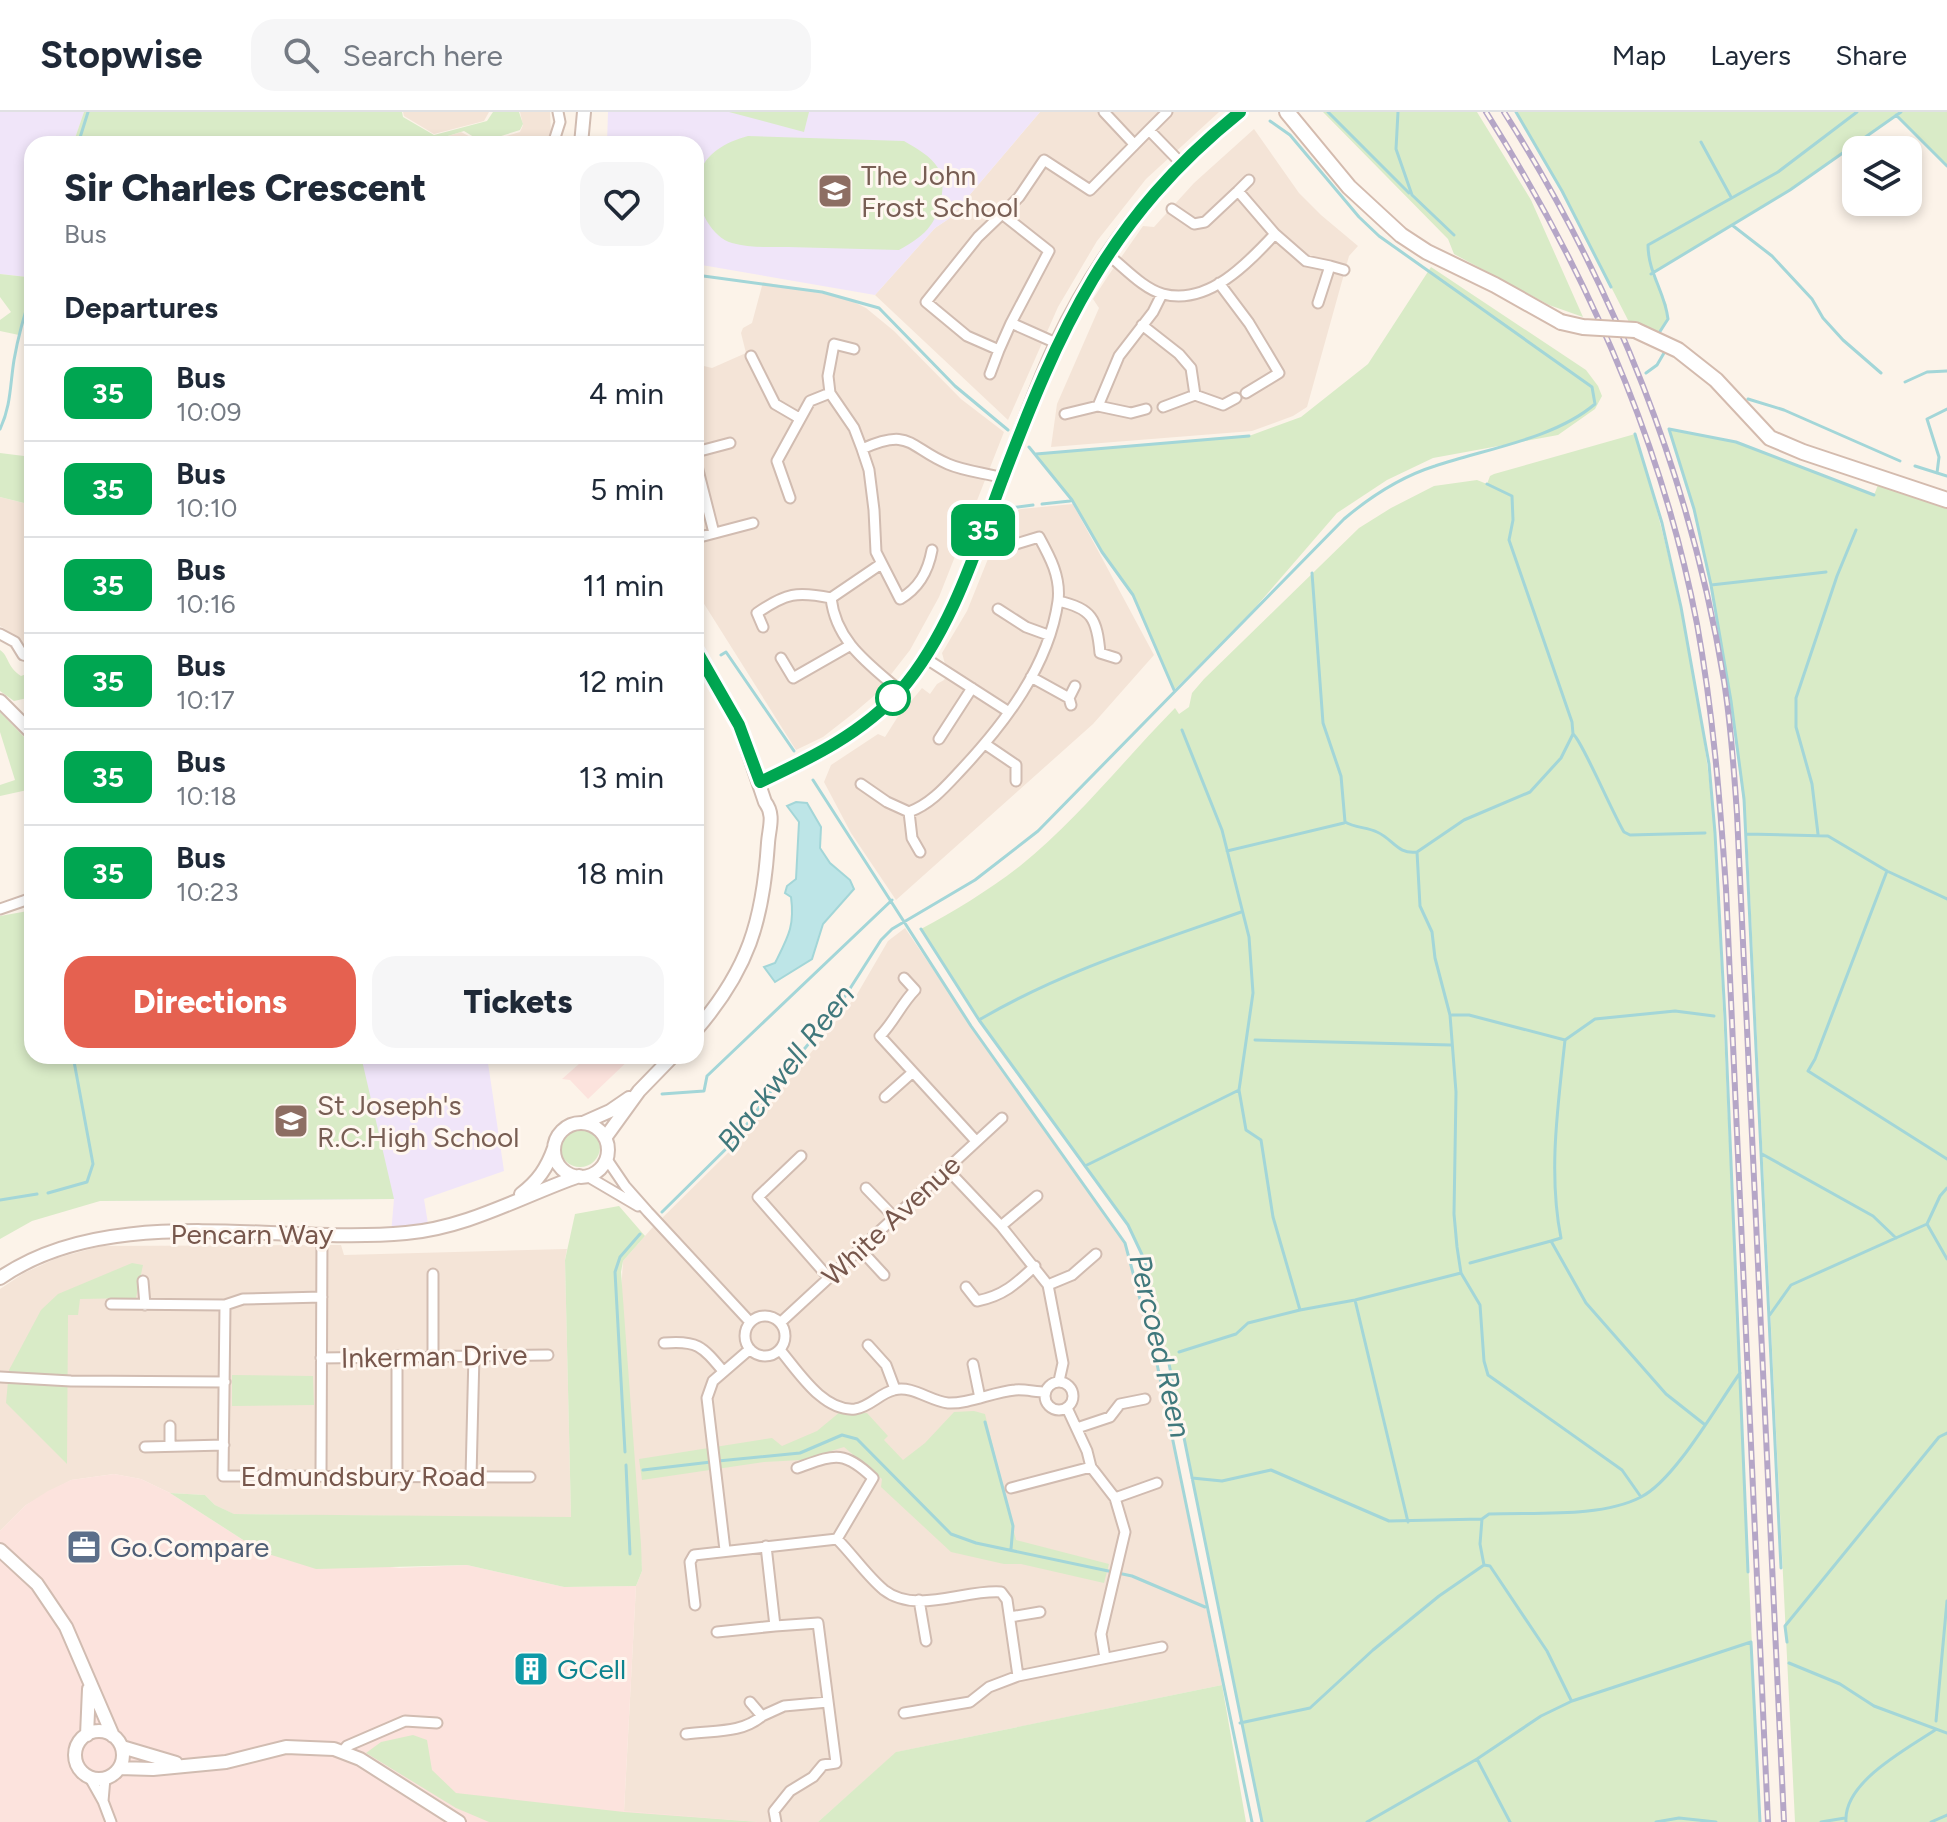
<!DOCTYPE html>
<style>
body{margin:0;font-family:Figtree,sans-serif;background:#f6f6f7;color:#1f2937;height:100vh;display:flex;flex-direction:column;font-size:30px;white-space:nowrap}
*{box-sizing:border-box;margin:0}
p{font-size:26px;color:#747a83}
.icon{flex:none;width:44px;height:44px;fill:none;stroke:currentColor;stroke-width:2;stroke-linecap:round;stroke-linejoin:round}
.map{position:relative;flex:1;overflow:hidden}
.details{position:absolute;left:24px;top:24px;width:680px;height:928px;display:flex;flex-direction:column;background:#fff;border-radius:24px;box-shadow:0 4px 12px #0003}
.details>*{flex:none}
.badge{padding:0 16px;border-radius:12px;font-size:28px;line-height:52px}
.buttons{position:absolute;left:1842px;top:24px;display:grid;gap:16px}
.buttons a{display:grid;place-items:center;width:80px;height:80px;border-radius:16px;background:#fff;box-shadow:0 4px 12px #0003;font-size:40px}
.map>.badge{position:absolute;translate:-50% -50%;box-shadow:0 0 0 4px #fff}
h2{padding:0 40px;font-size:30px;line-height:72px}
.round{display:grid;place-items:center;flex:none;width:84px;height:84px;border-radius:24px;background:#f6f6f7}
.summary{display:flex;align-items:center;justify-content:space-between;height:136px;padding:0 40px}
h1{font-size:38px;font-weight:800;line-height:60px}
.action{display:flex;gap:16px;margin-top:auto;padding:16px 40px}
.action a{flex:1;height:92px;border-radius:24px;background:#e56150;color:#fff;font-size:32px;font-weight:800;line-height:92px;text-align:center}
.action a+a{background:#f6f6f7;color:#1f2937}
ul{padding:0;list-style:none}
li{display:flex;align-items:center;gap:24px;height:96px;padding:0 40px;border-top:2px solid #e0e1e3}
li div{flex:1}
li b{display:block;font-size:30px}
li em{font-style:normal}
li .badge{min-width:88px;font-weight:700;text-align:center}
header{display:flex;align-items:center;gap:48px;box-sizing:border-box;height:112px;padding:0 40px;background:#fff;border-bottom:2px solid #e0e1e3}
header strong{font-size:38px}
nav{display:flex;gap:44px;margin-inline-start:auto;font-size:28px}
.search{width:560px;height:72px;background:#f6f6f7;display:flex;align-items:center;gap:20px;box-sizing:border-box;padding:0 28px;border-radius:24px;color:#747a83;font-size:30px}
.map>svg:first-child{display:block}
.residential{fill:#f4e4d7}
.commercial{fill:#fce3dd}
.education{fill:#f0e5f9}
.green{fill:#d9ebc7}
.water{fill:#bde5e7;stroke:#a3d6d8;stroke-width:2}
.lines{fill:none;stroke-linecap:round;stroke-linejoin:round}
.stream{stroke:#a3d6d8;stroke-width:3}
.minor-casing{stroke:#d1bcb1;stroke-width:13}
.tertiary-casing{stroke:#d1bcb1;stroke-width:16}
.secondary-casing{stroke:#d4bbae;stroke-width:18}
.minor{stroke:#fff;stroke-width:9}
.tertiary{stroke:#fff;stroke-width:12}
.secondary{stroke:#fff;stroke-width:14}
.rail-casing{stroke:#b5a6c7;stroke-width:6}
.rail{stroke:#fff7f0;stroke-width:3;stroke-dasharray:9;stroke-linecap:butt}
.secondary-bridge-casing{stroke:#d4bbae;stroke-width:18;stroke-linecap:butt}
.secondary-bridge{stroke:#fff;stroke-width:14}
.line-casing{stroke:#fff;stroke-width:18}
.line{stroke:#00a651;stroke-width:12}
.stop-dot{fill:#fff;stroke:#00a651;stroke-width:4}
.labels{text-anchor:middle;stroke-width:6;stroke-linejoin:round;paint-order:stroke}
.education-label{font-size:28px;fill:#785e54;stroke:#fff7f0;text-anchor:start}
.street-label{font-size:28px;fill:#77574c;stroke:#fff7f0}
.service-label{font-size:28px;fill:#4e5e75;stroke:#fff7f0;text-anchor:start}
.culture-label{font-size:28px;fill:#0d838f;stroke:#fff7f0;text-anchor:start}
.water-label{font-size:30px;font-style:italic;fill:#40787c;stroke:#fff7f0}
</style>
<header>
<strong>Stopwise</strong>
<div class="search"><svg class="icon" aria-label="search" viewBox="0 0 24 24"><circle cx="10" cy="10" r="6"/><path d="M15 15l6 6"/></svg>Search here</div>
<nav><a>Map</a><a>Layers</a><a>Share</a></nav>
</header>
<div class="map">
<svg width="1947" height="1710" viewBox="0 0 1947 1710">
<rect width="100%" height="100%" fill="#fcf3e9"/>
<path class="residential" d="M403,0H489L484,9L434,22L404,4Z
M520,0H550L551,22L546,32H423L461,20L482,31L520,20L523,13Z
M1040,0H1219L1146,67L1097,129L1058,195L1008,308L875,183L935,116L950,106Z
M1254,17L1299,81L1321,103L1358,134L1349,144L1307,295L1293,304L1252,319L1051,335L1057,292L1099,196L1093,187L1108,164L1143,114L1154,115L1194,71Z
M763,170L846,186L866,196L894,219L961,287L1004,320L939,485L910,538L875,583L855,600L823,625L796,638L696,479V252L712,256L746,241L741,221L743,216L752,211Z
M0,385L32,393V533L24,536L21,527L0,514Z
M1073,392L1154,543L1093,612L896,788L851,721L824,670L831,653L878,622L885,625L897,606L922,576L930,582L937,572L944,568L951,557L945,552L942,541L967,499L1006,402L1021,397Z
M905,816L1020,985L1125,1131L1156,1247L1222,1573L897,1640L818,1710H758L624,1700L636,1474L642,1459L621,1181L623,1149L652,1116L743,1026L856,884L888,829Z
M341,1133L344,1143L567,1137L565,1148L571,1406L233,1402L215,1393L205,1383L170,1381L141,1367L114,1362L71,1368L26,1393L0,1419V1177L24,1161L57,1146L101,1134Z"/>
<path class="commercial" d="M588,944H633L588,987L570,968L562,967Z
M114,1362L141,1367L170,1381L262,1440L399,1456L467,1453L564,1475L636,1474L624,1699L758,1710H0V1419L26,1393L48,1379L71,1368Z"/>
<path class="education" d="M0,0H84L73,32H32V147L27,165L0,162Z
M608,0H1040L950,106L935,116L875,183L696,152V32H607Z
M77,944H487L504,1059L424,1087L429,1118L391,1122L394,1087L100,1089Z"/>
<path class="green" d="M84,0H402L403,5L434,23L487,9L493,0H519L523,12L520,18L482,30L464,19L422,32H73Z
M729,0H809L804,20Z
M1323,0H1477L1531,88L1583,205L1549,193L1454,142L1448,127Z
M1516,0H1947V54L1895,3L1790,78L1652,162L1667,193L1668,207L1659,221L1629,210L1562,79Z
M748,24L904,29C916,36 931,44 938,56C944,64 943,78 941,87C935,115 924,124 899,138C862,137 825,136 788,135C770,135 749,136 732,131C709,125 692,87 698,65C705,41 726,30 748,24Z
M32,147V180L19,223L0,219V208L11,200L0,185V162L27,165Z
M1431,155L1586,258L1598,274L1602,284L1595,297L1558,323L1433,346L1387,368L1337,401L1254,497L1174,578L1133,483L1102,440L1072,388L1036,342L1249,324L1301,305L1368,252Z
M1669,317L1736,330L1874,383L1878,373L1947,394V1710H1795L1747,722L1731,589L1711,473L1694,397Z
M1635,322C1675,453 1702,585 1715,721L1760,1710H1262L1167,1242L1161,1232L1145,1149L1128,1113L979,908L921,817C955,799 989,778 1020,754C1077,708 1124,648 1175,596L1179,602L1189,595L1192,581L1204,567L1359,416L1391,396L1434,374L1477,368L1487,372L1490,364L1494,362Z
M0,341L32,345V393L0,385Z
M0,538C9,544 7,555 21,564L32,560V585L14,589L0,579Z
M0,600L32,633V677L0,684V673L15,668L0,620Z
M28,799L32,801V944H361L394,1087L100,1089L32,1109L0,1127V804Z
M560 1035a20 20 0 1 1 40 0a20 20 0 1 1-40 0Z
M619,1094L645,1124L623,1149L621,1160L641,1432L642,1459L636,1474L564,1475L467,1453L316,1457L262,1440L170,1381L205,1383L215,1393L234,1402L571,1405L565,1148L575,1102Z
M132,1151L143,1153L136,1186L80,1187L78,1203H68L67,1352L6,1291L9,1258L41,1198L58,1182Z
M232,1263L313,1264L314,1293L232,1294Z
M974,1299L985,1302L1016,1428L1109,1452L1104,1471L1021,1452H1004L951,1440L881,1375L882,1367L844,1335L802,1348L764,1350L642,1368L639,1347L772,1326L782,1334L817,1319L840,1300L867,1301L888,1324L884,1328L903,1348L925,1331L954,1300Z
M1222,1573L1246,1710H818L896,1640Z
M413,1623L427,1628L432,1658L456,1681L624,1700L758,1710H489L456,1696L366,1641L381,1630Z"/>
<path class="water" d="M796,690L807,691L821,715L820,736L830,751L850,768L854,777L823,812L812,847L775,870L764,855L775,851C788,825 795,814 791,785L785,781L787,774L796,767L799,710L787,694Z"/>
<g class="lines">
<path class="stream" d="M1328,0L1409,81
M1398,0L1396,37L1412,83L1454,123
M1516,0L1562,79L1611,175
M1896,3L1947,54
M1701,30L1731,85
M78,32L88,0
M1732,113L1772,144L1812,187L1823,206L1843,228L1881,261
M1651,162L1790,78L1901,0
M696,163L822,180L879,196L955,274L1008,318
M1659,221L1668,207C1665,180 1648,161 1648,133L1778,60L1857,0
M1646,261L1657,253L1664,241
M1905,270L1927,260L1947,259
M1748,287L1784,298L1900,349
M0,317C11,294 10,273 14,248C18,225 24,203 32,180
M1635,322L1662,411L1681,495L1709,652L1715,721L1725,906L1748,1460
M1029,335L1072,388L1102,440L1133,483L1174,578
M1036,342L1249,324
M1915,354L1947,364
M1937,361L1939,345L1927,307L1947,297
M1487,372L1512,384L1513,408L1509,428L1572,610L1573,622L1561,646L1530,680L1464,708L1417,740L1420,794L1432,820L1435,846L1450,903L1456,980L1454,1102L1457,1135L1461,1161L1480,1193L1484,1249L1488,1263L1622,1358L1641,1385
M1042,392L1070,389
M1010,396L1033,393
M1312,461L1323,611L1341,664L1345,710C1355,716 1367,715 1377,720C1393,727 1398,743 1417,740
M1711,473L1826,460
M721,543L726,540L794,639
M1182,618L1222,718L1249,825L1253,881L1239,978L1246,1018L1261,1028L1273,1105L1300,1198
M1573,622C1581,627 1613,702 1624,720L1630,723L1705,721
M813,668L971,914L1125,1131L1156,1247L1252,1710
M1747,722L1828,724L1887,759L1947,787
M1818,722L1812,672L1796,615V586L1837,464L1856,418
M1227,739L1344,711
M1887,759L1815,947L1808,959L1947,1047
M921,817L979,908L1128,1113L1145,1149L1161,1232L1167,1242L1262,1710
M1452,903H1469L1565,928
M979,908C1060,860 1153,831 1241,800
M1255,928L1451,933
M662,982L704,979L707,964L892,788
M1762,1042L1873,1104L1896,1126
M1085,1054L1239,978
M48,1081L87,1070L93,1052L73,944
M0,1088L37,1082
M662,1100L737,1026L781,965L835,900L881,828L892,817L975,768L1038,719L1344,407C1370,385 1403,364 1435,354C1485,337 1554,327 1595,292L1592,275L1379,124L1359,105L1290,23L1270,9
M1927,1112L1947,1147
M1551,1129L1561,1126C1548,1061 1558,994 1565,928L1595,907L1675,899L1714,904
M1470,1151L1551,1129L1586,1191L1666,1282L1704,1312
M1355,1188L1408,1410
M1769,1204L1791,1173L1927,1112L1940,1084L1947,1076
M1179,1240L1236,1222L1248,1211L1300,1198L1355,1188L1461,1161
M985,1310L1013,1414L1011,1437
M625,1340L615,1160L620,1145L640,1122
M718,1349L800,1341L842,1323L857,1327L951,1422L976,1431L1132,1464L1205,1495
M626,1353L630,1442
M643,1358L711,1350
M1192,1366L1222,1369L1271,1358L1389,1409L1482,1407L1489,1402C1534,1400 1601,1406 1641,1385C1675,1368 1717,1293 1740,1261
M1482,1407L1480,1432L1484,1453
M1781,1456L1744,687L1731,589L1711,473L1694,397L1669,317L1736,330L1874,383
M1787,1530L1785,1514L1939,1325L1947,1321
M1789,1551L1840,1572L1874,1594L1947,1621
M1936,1609L1947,1489
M1240,1611L1310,1596L1373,1538L1439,1484L1484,1453L1490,1454L1547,1539L1571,1588
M1477,1647L1510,1710
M1367,1710L1477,1647L1541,1604L1572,1589L1751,1530L1760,1710
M1656,1710L1679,1706L1716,1710
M1821,1710L1845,1706
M1846,1710C1843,1670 1907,1637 1935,1618
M1931,1710L1947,1703"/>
<defs>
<path id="minor" d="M1104,0L1134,32
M1149,18L1167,0
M553,32L560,10L558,0
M1238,79L1249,68
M1002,102L1019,85L1044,48L1090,78L1149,18L1181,51
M1275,122L1306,149L1330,154L1318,191
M1107,142C1123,154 1143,177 1163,182C1208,194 1248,151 1275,122L1238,79L1205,110L1194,112L1172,97
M1330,154L1344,158
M1219,171L1249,211L1279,261L1246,281
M1011,211L1049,139L1002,102L978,125L926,190L967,224L999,238L1011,211L1056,231
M1142,213L1179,242L1191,256L1195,283L1163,295
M854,237L834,232L828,264L830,281L854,316L862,337L869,358L874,398L876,440L900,487C919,476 928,460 932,438
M751,244L775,292L799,306
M990,262L999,238
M1195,283L1223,293L1236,286
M1098,294L1131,301L1146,297
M1065,302L1098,294L1119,244L1153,200L1162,182
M862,337C911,315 908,335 948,352C964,359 985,361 1003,366
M696,340L730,331
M696,350L714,421
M790,386L777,349L810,289L830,281
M696,426L753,411
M881,452L831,486C836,530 869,552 900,579
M1058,489C1092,496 1097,507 1100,541L1116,546
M998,497L1026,515L1048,523
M763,515L757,501C786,481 797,479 831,486
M0,522L15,530L23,543L32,545
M781,546L793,566L849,534
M925,546L1009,600
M1031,565L1069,586
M1071,593L1069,586L1075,574
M939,627L972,576
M985,632L1016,653V669
M861,672L887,690L909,700
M909,700C931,692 946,674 961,658C1004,612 1049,554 1058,489C1061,465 1050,445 1039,425L1016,432
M909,700L912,726L920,740
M0,797L32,786
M904,866L915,878C901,892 894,910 880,924L976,1029
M885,985L913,960
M801,1044L758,1085L829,1166
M606,1046L625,1074L648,1100L750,1210
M947,1057L1001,1114L1048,1173L1063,1251L1059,1269
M587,1064L638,1094
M866,1076L894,1105
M1001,1114L1037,1084
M860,1137L884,1163
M433,1162V1243
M143,1169L145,1193
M1048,1173L1072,1163L1096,1142
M966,1175L977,1189C1003,1184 1016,1172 1035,1154
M322,1185L243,1187L225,1193L223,1364L530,1365
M111,1192L225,1193
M745 1224a20 20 0 1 1 40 0a20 20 0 1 1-40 0Z
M780,1211L1002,1006
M664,1231C697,1228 702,1234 723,1259
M868,1233L886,1253L895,1277
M780,1238C798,1259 823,1300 855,1297C870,1295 880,1281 894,1278C912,1273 930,1289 948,1291C970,1292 992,1280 1015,1278C1024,1277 1036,1280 1045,1280
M321,1246L548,1243
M973,1252L980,1286
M0,1265L71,1269L225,1270
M1045 1284a14 14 0 1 1 28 0a14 14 0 1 1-28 0Z
M1067,1296L1087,1339L1091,1355L1115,1386L1125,1420L1101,1522L1105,1546
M1077,1316L1110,1305L1120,1292L1145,1287
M170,1334V1314
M145,1335L224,1333
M797,1356C834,1343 843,1337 873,1366L837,1427
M321,1364L322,1123
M397,1365V1244
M471,1365L474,1242
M1011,1376L1091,1355
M1115,1386L1157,1371
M766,1434L775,1514L818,1511L836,1651L823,1653L813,1665L790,1679L774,1699L776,1710
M725,1438L707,1286L713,1269L750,1237
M919,1488L926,1529
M695,1493L690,1450L694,1443L837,1427C853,1443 867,1464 884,1478C916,1503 965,1477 1001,1480L1007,1488L1018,1564
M1010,1505L1040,1500
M717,1520L775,1514
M750,1590L762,1604L784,1594L828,1590
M904,1601L970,1590L989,1575L1018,1564L1162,1535
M686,1622C713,1618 741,1622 762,1604
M342,1640L347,1634L405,1609L437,1611
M89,1664L103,1689L111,1710
M103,1689L105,1666"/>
<path id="tertiary" d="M581,32L584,0
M696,538L739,613L765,690C775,703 769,716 768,731C763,809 748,858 696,918
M0,589L32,621
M760,670C811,647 864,621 901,578C952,519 976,437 1003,366C1020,320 1036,274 1057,230C1100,139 1162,62 1240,0
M583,1011L610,999L629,986
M554 1038a27 27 0 1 1 54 0a27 27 0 1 1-54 0Z
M605,1026L639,979L673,944
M521,1082C538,1069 547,1056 554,1036
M0,1166C111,1089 277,1133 406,1121C467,1116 522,1084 579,1064
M0,1438L37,1472L66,1515L113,1624
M75 1643a24 24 0 1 1 48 0a24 24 0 1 1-48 0Z
M87,1623L89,1577
M122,1635L176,1651
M119,1656L153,1657L226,1650L286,1635L334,1637L360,1647L459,1710"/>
<path id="secondary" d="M1287,0L1349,75L1401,123L1427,140L1495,173L1561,210
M1635,218L1678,238L1716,268L1770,326L1803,340L1947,388"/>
</defs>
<use href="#minor" class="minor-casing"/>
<use href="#tertiary" class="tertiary-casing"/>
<use href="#secondary" class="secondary-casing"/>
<use href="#minor" class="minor"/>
<use href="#tertiary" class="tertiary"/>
<use href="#secondary" class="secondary"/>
<defs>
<path id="rail" d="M1486,0C1585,157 1662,329 1697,512C1713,600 1720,688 1726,777L1768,1710
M1504,0C1614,173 1691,367 1724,569C1731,613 1734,658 1737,702L1784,1710"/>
</defs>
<use href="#rail" class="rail-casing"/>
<use href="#rail" class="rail"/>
<defs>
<path id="secondary-bridge" d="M1561,210L1583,215L1635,218"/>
</defs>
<use href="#secondary-bridge" class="secondary-bridge-casing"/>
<use href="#secondary-bridge" class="secondary-bridge"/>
</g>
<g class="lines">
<defs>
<path id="line" d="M696,538L739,613L760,670C811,646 863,621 901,578C950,521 975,441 1001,371C1059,217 1108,106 1240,0"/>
</defs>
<use href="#line" class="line-casing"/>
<use href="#line" class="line"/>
</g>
<defs>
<symbol id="school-square" viewBox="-11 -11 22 22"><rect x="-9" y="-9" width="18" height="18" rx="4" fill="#8d6e63" stroke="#fff7f0"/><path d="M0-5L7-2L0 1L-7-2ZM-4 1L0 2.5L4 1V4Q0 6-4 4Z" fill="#fff"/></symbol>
<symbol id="office-square" viewBox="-11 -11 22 22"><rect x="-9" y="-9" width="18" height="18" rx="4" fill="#5c6f8a" stroke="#fff7f0"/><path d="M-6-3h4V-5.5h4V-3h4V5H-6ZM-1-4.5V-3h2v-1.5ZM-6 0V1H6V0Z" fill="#fff"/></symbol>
<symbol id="building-square" viewBox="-11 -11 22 22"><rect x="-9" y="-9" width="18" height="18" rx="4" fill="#0f9aa8" stroke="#fff7f0"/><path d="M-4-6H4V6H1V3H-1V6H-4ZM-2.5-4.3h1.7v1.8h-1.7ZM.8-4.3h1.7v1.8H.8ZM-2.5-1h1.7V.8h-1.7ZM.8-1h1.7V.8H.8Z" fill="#fff"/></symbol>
</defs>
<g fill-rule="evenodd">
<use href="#school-square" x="815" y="59" width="40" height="40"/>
<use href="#school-square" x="271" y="989" width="40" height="40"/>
<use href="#office-square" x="64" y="1415" width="40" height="40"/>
<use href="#building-square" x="511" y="1537" width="40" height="40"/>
</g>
<circle class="stop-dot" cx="893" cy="586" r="16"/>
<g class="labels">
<g class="education-label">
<text x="861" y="73">The John<tspan x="861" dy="32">Frost School</tspan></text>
<text x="317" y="1003">St Joseph's<tspan x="317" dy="32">R.C.High School</tspan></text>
</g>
<g class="street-label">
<text transform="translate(891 1108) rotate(-43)" y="10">White Avenue</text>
<text x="252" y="1132">Pencarn Way</text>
<text transform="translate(434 1244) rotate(-1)" y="10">Inkerman Drive</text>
<text x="363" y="1374">Edmundsbury Road</text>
</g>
<g class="service-label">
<text x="110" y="1445">Go.Compare</text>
</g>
<g class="culture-label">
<text x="557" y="1567">GCell</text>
</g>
<g class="water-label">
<text transform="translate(786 956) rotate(-52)" y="10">Blackwell Reen</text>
<text transform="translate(1160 1234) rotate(77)" y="10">Percoed Reen</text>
</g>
</g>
</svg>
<div class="buttons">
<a><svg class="icon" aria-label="layers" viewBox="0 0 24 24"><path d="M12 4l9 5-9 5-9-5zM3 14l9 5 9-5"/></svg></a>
</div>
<b class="badge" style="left:983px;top:418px;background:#00a651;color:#fff">35</b>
<section class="details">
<div class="summary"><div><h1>Sir Charles Crescent</h1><p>Bus</p></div><a class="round"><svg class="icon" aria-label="heart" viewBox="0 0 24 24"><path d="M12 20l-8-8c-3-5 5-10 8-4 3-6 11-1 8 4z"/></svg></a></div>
<h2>Departures</h2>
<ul>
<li><span class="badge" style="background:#00a651;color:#fff">35</span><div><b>Bus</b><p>10:09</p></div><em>4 min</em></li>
<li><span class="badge" style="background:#00a651;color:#fff">35</span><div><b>Bus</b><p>10:10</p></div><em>5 min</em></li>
<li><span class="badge" style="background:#00a651;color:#fff">35</span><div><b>Bus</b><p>10:16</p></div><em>11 min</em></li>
<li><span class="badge" style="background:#00a651;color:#fff">35</span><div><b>Bus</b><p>10:17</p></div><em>12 min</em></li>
<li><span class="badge" style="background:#00a651;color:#fff">35</span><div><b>Bus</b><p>10:18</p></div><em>13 min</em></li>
<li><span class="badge" style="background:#00a651;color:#fff">35</span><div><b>Bus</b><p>10:23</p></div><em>18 min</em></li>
</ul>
<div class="action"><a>Directions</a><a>Tickets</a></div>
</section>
</div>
